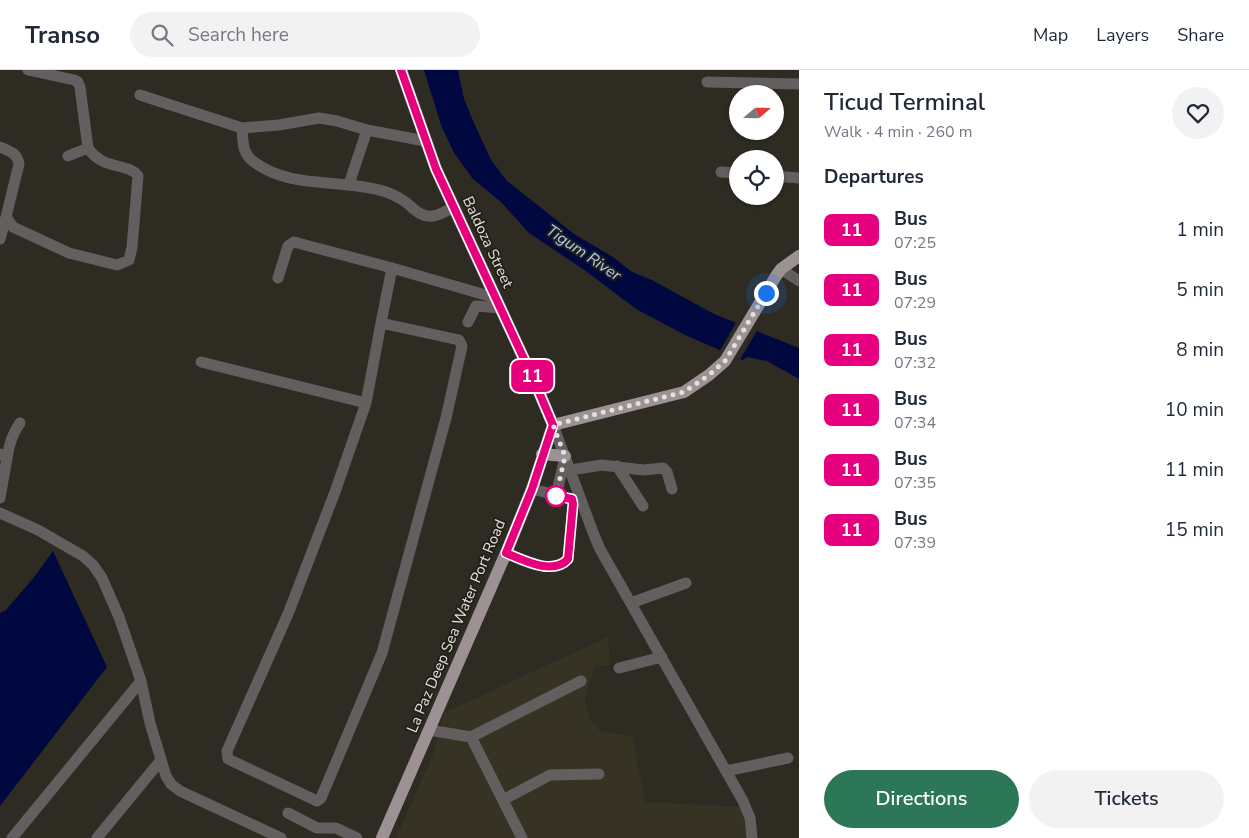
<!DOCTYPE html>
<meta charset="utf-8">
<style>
body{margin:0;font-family:"Nunito Sans",sans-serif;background:#f2f2f3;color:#1f2937;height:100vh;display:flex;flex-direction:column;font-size:19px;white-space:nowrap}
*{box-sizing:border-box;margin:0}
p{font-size:16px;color:#747a83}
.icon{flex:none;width:28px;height:28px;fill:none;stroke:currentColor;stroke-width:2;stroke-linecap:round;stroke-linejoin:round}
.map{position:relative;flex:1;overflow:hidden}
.panel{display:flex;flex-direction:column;background:#fff;width:450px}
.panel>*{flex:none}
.badge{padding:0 10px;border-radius:8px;font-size:18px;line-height:32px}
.needle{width:32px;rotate:70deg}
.fabs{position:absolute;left:729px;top:15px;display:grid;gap:10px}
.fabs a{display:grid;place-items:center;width:55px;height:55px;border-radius:50%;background:#fff;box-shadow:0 1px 4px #0004;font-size:25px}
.you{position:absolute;width:25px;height:25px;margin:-12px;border:4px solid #fff;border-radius:50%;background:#1a73e8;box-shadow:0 0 0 8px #1a73e833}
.map>.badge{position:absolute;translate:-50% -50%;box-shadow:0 0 0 2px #fff}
h2{padding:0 25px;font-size:19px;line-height:45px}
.round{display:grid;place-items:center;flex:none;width:52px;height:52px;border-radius:26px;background:#f2f2f3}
.summary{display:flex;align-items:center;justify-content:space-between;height:85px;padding:0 25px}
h1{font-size:24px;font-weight:600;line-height:38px}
.button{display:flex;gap:10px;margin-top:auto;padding:10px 25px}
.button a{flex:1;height:58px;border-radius:30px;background:#2c7757;color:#fff;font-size:20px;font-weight:600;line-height:58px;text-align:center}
.button a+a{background:#f2f2f3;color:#1f2937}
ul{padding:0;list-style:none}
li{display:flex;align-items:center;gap:15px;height:60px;padding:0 25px}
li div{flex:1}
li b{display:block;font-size:19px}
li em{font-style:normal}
li .badge{min-width:55px;font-weight:700;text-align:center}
header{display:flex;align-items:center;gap:30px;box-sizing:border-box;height:70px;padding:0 25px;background:#fff;border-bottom:1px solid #e0e1e3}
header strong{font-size:24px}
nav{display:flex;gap:28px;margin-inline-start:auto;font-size:18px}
.search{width:350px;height:45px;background:#f2f2f3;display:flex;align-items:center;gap:12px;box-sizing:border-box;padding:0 18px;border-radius:28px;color:#747a83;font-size:19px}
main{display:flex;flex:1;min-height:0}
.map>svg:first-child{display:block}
.built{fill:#373324}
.water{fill:#00083f}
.pier{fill:#2e2b22}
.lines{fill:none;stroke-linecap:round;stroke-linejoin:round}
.minor{stroke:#645f5f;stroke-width:11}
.major{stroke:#9d9293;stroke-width:12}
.line-casing{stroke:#fff;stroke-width:11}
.line{stroke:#e6007e;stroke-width:8}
.walk{stroke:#e2e1db;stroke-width:5;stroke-dasharray:0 9}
.stop-dot{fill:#fff;stroke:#e6007e;stroke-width:2.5}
.labels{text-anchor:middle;stroke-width:4;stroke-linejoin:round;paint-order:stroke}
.street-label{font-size:15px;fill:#e2e1db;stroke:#242119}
.water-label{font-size:16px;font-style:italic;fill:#a9c8fc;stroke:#242119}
</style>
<header>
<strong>Transo</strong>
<div class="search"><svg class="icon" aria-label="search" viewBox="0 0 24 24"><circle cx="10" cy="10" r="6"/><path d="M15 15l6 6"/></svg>Search here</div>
<nav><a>Map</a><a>Layers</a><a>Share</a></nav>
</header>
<main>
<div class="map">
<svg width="799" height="768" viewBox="0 0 799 768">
<rect width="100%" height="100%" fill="#2e2b22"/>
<path class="built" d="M608,567L610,595H595L585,629L590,650L601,662L633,666L645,732L740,737L744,748L746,768H396L433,685L444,643Z"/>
<path class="water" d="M424,0H458L464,29L474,53L491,90L507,111L574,164L613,187L632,202L652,210L714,244L799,278V309L767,291L747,287L743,290L687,266L636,239L583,199L529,163L502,133L473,109L454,83L441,55Z
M53,481L107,597L0,736V543L6,540L35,506Z"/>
<path class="pier" d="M737,251L758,259L739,291L719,282Z"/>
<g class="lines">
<path class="minor" d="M707,12L799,14
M140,25L242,58L279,55L319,48L337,51L367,60L425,71
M242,58C243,71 242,84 254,92C292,120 340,108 383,121C390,123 398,127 404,131C413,137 420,148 433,146C440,145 448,140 454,137
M0,77C10,81 17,83 19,94L6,147L13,157L69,183L117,195L129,190L132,177L138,106C128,92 103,101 88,78L80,17L78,12L74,10L28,0
M68,86L88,78
M721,102L738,103
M775,106L799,108
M349,114L367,60
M0,169L6,147
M781,199L799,211
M278,208L288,176L294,172L392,198L496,228
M468,252L476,236L501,238
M381,253L459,270L462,276L446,348L382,583L321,728L317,731L228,689L227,681L288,544L335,422L366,333Z
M381,253L392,198
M201,292L366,333
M553,355L594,465L600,479L743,731L750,748L752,768
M0,384L7,388L0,428
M7,388C9,374 12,364 20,353
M617,396L643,436
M571,400L602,395L643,400L663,398L667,402L672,419
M556,426L565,387
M0,443L38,460L83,486L93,495L102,508L119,547L141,611L150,653L166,706L171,714L180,721L281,768
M506,483C523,490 553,506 568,489L573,435L572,429L532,419
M631,533L686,513
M619,598L662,587
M429,660L471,667L581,611
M471,667L522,768
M726,701L788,688
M503,730L550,705L599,704
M288,743L317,758H336L357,768
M12,768L141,611
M97,768L161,690"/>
<path class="major" d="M401,0L436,99L536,315L553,355
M553,355L684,322L709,305L725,291L776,206L781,199L799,186
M542,384L565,386
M382,768L506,483L532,419L553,355"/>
</g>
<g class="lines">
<defs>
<path id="line" d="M401,0L436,99L536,315L553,355L532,419L506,483C523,490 553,506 568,489L573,434L572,429L556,426"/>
</defs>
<use href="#line" class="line-casing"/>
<use href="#line" class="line"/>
<path class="walk" d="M556,426L565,386L553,355L684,322L709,305L725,291L766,223"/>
</g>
<circle class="stop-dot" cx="556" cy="426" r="10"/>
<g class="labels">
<g class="street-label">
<text transform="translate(488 172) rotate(65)" y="5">Baldoza Street</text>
<text transform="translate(456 556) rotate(-67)" y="5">La Paz Deep Sea Water Port Road</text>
</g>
<g class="water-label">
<text transform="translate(584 182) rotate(34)" y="6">Tigum River</text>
</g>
</g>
</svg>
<div class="fabs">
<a><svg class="needle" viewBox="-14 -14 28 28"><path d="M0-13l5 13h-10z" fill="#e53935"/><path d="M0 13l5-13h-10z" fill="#747a83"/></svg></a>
<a><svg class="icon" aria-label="locate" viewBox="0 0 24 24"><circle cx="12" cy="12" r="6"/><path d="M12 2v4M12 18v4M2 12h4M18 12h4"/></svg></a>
</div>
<div class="you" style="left:766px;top:223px"></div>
<b class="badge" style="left:532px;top:306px;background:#e6007e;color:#fff">11</b>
</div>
<section class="panel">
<div class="summary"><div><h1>Ticud Terminal</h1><p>Walk · 4 min · 260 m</p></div><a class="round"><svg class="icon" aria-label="heart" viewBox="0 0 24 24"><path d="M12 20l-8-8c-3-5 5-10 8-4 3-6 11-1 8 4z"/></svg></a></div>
<h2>Departures</h2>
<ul>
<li><span class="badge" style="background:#e6007e;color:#fff">11</span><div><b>Bus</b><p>07:25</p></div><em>1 min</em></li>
<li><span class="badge" style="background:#e6007e;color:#fff">11</span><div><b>Bus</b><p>07:29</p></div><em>5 min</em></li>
<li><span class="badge" style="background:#e6007e;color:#fff">11</span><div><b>Bus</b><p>07:32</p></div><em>8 min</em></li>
<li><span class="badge" style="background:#e6007e;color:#fff">11</span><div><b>Bus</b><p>07:34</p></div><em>10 min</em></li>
<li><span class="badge" style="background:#e6007e;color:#fff">11</span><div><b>Bus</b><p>07:35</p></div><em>11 min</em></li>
<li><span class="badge" style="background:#e6007e;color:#fff">11</span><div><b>Bus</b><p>07:39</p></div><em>15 min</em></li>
</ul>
<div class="button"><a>Directions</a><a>Tickets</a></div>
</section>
</main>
